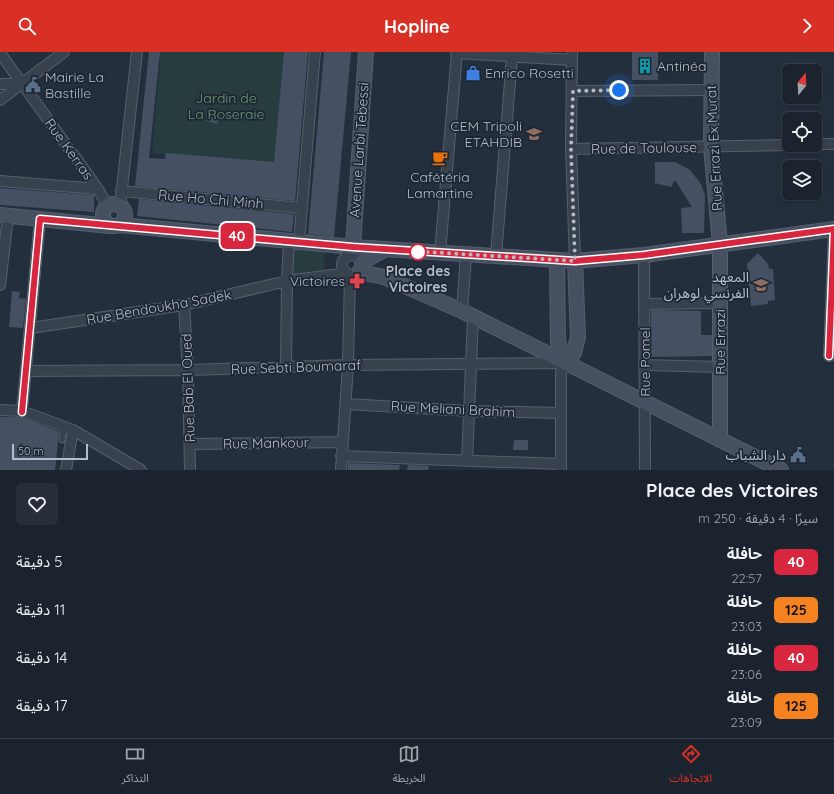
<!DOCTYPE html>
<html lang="ar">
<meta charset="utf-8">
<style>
body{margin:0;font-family:Quicksand,"Noto Sans Arabic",sans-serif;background:#282f3a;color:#f1f3f6;direction:rtl;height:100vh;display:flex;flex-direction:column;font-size:15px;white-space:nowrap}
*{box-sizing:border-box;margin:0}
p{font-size:13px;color:#a0a4aa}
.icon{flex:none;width:22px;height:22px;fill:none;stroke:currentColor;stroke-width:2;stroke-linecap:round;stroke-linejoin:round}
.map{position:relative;height:418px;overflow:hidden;direction:ltr}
.drawer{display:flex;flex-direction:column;background:#1b232e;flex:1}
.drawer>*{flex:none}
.badge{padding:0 8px;border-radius:6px;font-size:14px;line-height:26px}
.needle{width:26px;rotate:18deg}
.controls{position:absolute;left:782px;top:12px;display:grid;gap:8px}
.controls a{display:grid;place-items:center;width:40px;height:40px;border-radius:6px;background:#1b232e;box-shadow:0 2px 6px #0003,0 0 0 1px #39404a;font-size:20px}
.scale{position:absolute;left:12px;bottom:10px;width:76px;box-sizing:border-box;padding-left:4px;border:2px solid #b4bcc9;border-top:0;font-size:11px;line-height:14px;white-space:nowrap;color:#b4bcc9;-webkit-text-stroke:3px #1d2633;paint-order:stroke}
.you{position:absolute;width:20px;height:20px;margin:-10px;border:3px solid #fff;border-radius:50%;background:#1a73e8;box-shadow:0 0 0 6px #1a73e833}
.map>.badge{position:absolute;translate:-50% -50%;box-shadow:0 0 0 2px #fff}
.round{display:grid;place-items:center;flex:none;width:42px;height:42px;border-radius:6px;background:#282f3a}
.headline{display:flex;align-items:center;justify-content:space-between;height:68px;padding:0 16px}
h1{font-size:19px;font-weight:700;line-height:30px}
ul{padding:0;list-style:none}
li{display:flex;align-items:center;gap:12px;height:48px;padding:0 16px}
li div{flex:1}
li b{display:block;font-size:15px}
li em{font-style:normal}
li .badge{min-width:44px;font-weight:700;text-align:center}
header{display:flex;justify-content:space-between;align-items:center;height:52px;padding:0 16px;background:#d93025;color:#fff;font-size:18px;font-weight:700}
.tab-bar{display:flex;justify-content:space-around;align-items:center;height:56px;border-top:1px solid #39404a;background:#1b232e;font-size:11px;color:#a0a4aa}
.tab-bar a{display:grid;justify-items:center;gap:2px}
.tab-bar .active{color:#d93025}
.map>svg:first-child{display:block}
.green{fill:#263c3f}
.building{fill:#455162}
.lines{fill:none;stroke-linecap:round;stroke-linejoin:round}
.lane-casing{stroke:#565f6c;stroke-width:7}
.street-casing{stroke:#565f6c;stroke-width:12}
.secondary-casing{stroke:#565f6c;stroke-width:16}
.lane{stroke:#38414e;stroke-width:5}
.street{stroke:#38414e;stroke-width:10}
.secondary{stroke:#465061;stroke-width:14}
.line-casing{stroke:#fff;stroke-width:9}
.line{stroke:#d7263d;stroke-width:6}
.walk{stroke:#b4bcc9;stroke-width:4;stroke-dasharray:0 7.2}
.stop-dot{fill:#fff;stroke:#d7263d;stroke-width:2}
.labels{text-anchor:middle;stroke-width:3.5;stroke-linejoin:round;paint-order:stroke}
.poi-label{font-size:14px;fill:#b4bcc9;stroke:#1d2633;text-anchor:end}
.park-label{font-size:14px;fill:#6b9a76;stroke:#1d2633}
.street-label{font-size:14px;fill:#b4bcc9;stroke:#1d2633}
.stop-label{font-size:14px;font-weight:bold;fill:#b4bcc9;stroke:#1d2633}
</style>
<header><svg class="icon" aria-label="forward" viewBox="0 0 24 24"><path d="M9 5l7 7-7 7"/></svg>Hopline<svg class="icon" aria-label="search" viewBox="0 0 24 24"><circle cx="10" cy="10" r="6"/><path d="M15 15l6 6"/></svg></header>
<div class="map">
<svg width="834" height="418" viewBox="0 0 834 418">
<rect width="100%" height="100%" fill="#242f3e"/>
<path class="green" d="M161,0H286L276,113L152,101Z
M292,195L325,198L324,221L291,224Z"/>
<path class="building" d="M149,0H160L149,106L165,107L166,101L274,110L284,0H308L295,149L135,134Z
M324,0H351L334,185L308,182Z
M632,0H658V28H632Z
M210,60L220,63L217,72L207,69Z
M655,110H675L690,118L701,132L705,143L704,181H682L681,156L692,155L675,128L671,135L655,131Z
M0,136L94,143V160L0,153Z
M139,147L294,162L292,180L137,164Z
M758,201L768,212L769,217H773L775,248L768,249V252L751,254L747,212Z
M12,239L20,240L19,246L26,247L23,276L9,275Z
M651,258L701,259V283H712V304L651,305Z
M0,365H21L59,380L55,418H0Z
M514,388H528V398H513Z
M348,411L400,413L399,418H348Z
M408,413L429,414L428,418H407Z"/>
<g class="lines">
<defs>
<path id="lane" d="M62,388L64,375"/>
<path id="street" d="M572,0L571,97L575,209
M0,1L98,137L108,155
M456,1L572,8
M0,32H22
M573,39L710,38
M0,48L64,0
M815,92H834
M571,97L789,93
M0,129L98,137
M121,139L302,156
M120,154L137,0
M299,190L315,0
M440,201L457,0
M342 213a10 10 0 1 1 20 0a10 10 0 1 1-20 0Z
M644,203L645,418
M496,204L512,5
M0,233L8,164
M645,252L720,251
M184,253L188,318L190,418
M462,259L466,203
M31,276L184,253L287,229L347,221
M829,304L834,177
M644,313L720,315
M286,316L287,229L289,189
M26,319L188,318L348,313L564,311
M346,352L470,359L561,361
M0,358L22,359L73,378L141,418
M22,359L40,167
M190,392L343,390
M341,404L561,412
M467,409L473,266
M66,418L73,378
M341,418L348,313L350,223
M561,418V320L566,311"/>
<path id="secondary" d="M712,0L711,95L720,192V388
M103 163a11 11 0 1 1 22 0a11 11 0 1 1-22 0Z
M0,163L110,174
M120,173L353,195L575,209L644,203L834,177
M353,195L366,0
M557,208L558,290L566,311
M362,210L384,198
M359,220L384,225L462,259L781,418
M566,311L574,301L578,285L575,209"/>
</defs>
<use href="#lane" class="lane-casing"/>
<use href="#street" class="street-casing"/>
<use href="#secondary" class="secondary-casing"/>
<use href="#lane" class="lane"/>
<use href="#street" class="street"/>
<use href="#secondary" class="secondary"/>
</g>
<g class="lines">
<defs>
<path id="line" d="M22,360L40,167L353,195L575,209L644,203L834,177L829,304"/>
</defs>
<use href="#line" class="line-casing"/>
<use href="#line" class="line"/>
<path class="walk" d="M418,200L412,199L575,209L571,97L573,39L619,38"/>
</g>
<defs>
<symbol id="building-bare" viewBox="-9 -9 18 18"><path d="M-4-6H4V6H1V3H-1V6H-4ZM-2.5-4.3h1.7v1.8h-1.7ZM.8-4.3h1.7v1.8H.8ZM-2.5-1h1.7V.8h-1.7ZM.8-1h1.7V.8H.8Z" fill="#0f9aa8" stroke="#1d2633" stroke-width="2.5" paint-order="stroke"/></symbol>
<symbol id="shop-bare" viewBox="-9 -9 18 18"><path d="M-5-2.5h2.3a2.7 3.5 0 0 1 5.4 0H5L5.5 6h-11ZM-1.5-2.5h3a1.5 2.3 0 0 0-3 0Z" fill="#3f7fe0" stroke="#1d2633" stroke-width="2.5" paint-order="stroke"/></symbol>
<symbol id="civic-bare" viewBox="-9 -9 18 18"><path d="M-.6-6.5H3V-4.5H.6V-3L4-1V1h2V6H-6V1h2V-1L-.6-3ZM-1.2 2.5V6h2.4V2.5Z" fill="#5c6f8a" stroke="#1d2633" stroke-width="2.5" paint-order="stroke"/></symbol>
<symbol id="school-bare" viewBox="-9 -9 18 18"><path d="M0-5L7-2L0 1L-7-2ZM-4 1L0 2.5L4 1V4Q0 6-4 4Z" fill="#8d6e63" stroke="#1d2633" stroke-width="2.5" paint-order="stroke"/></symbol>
<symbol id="cafe-bare" viewBox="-9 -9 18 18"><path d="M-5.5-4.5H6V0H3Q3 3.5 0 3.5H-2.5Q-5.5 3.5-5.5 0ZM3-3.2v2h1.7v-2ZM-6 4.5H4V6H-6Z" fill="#e8710a" stroke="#1d2633" stroke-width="2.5" paint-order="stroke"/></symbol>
<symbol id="pharmacy-bare" viewBox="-9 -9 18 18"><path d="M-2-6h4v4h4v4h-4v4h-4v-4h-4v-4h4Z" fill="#e0444e" stroke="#1d2633" stroke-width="2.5" paint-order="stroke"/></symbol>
<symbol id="university-bare" viewBox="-9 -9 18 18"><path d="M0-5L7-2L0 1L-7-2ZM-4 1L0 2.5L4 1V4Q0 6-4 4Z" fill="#8d6e63" stroke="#1d2633" stroke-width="2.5" paint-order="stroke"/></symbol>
</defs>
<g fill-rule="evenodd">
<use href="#building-bare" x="634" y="3" width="22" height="22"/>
<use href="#shop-bare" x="462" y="10" width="22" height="22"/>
<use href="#civic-bare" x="22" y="22" width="22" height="22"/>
<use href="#school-bare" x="523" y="71" width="22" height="22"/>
<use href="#cafe-bare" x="429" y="95" width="22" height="22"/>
<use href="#pharmacy-bare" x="346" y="218" width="22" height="22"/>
<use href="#university-bare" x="750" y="222" width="22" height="22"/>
<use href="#civic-bare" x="787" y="392" width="22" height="22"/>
</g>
<circle class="stop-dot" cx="418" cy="200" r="8"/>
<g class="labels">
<g class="poi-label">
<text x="657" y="19" text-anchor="start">Antinéa</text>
<text x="485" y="26" text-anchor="start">Enrico Rosetti</text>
<text x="45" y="30" text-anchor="start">Mairie La<tspan x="45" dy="16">Bastille</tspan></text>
<text x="522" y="79">CEM Tripoli<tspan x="522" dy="16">ETAHDIB</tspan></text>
<text x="440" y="130" text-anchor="middle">Cafétéria<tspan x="440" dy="16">Lamartine</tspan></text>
<text x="749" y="230">المعهد<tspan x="749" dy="16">الفرنسي لوهران</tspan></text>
<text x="345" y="234">Victoires</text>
<text x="786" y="408">دار الشباب</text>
</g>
<g class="park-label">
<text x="226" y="51">Jardin de<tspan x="226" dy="16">La Roseraie</tspan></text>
</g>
<g class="street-label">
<text transform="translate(644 96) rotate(-1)" y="5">Rue de Toulouse</text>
<text transform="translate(714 96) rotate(-93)" y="5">Rue Errazi Ex Murat</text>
<text transform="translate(69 97) rotate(54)" y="5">Rue Kerras</text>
<text transform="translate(359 98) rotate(-86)" y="5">Avenue Larbi Tebessi</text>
<text transform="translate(211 147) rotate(5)" y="5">Rue Ho Chi Minh</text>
<text transform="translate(159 255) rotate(-10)" y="5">Rue Bendoukha Sadek</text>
<text transform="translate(720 290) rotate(-90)" y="5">Rue Errazi</text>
<text transform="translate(645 310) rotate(-90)" y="5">Rue Pomel</text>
<text transform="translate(296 315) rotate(-2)" y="5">Rue Sebti Boumaraf</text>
<text transform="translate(188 336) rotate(-92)" y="5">Rue Bab El Oued</text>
<text transform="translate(453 357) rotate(3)" y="5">Rue Meliani Brahim</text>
<text transform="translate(266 391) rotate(-1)" y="5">Rue Mankour</text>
</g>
<g class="stop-label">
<text x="418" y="224">Place des<tspan x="418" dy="16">Victoires</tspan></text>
</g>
</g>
</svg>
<div class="controls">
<a><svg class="needle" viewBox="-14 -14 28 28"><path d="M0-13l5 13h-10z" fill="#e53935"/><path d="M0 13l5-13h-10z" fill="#a0a4aa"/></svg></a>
<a><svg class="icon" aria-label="locate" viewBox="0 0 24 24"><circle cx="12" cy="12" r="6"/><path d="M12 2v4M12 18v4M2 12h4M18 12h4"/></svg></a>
<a><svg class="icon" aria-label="layers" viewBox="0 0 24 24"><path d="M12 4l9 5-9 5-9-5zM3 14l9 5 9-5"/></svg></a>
</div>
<div class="scale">50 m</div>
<div class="you" style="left:619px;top:38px"></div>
<b class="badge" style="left:237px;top:184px;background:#d7263d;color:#fff">40</b>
</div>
<section class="drawer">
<div class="headline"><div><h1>Place des Victoires</h1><p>سيرًا · 4 دقيقة · 250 m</p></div><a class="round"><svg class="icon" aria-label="heart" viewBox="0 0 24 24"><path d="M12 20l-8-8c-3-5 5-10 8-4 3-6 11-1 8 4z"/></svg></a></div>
<ul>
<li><span class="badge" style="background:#d7263d;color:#fff">40</span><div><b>حافلة</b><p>22:57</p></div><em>5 دقيقة</em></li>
<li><span class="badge" style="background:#f58220;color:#111">125</span><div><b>حافلة</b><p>23:03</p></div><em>11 دقيقة</em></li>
<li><span class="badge" style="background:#d7263d;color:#fff">40</span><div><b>حافلة</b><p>23:06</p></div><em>14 دقيقة</em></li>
<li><span class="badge" style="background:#f58220;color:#111">125</span><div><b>حافلة</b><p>23:09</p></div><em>17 دقيقة</em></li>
</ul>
</section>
<nav class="tab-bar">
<a class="active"><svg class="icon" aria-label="directions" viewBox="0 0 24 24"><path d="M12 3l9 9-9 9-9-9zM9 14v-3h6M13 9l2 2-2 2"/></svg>الاتجاهات</a>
<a><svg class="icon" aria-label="map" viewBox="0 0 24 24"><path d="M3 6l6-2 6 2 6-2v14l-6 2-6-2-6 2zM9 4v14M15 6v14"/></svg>الخريطة</a>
<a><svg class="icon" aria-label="tickets" viewBox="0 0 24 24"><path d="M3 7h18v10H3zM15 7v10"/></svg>التذاكر</a>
</nav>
